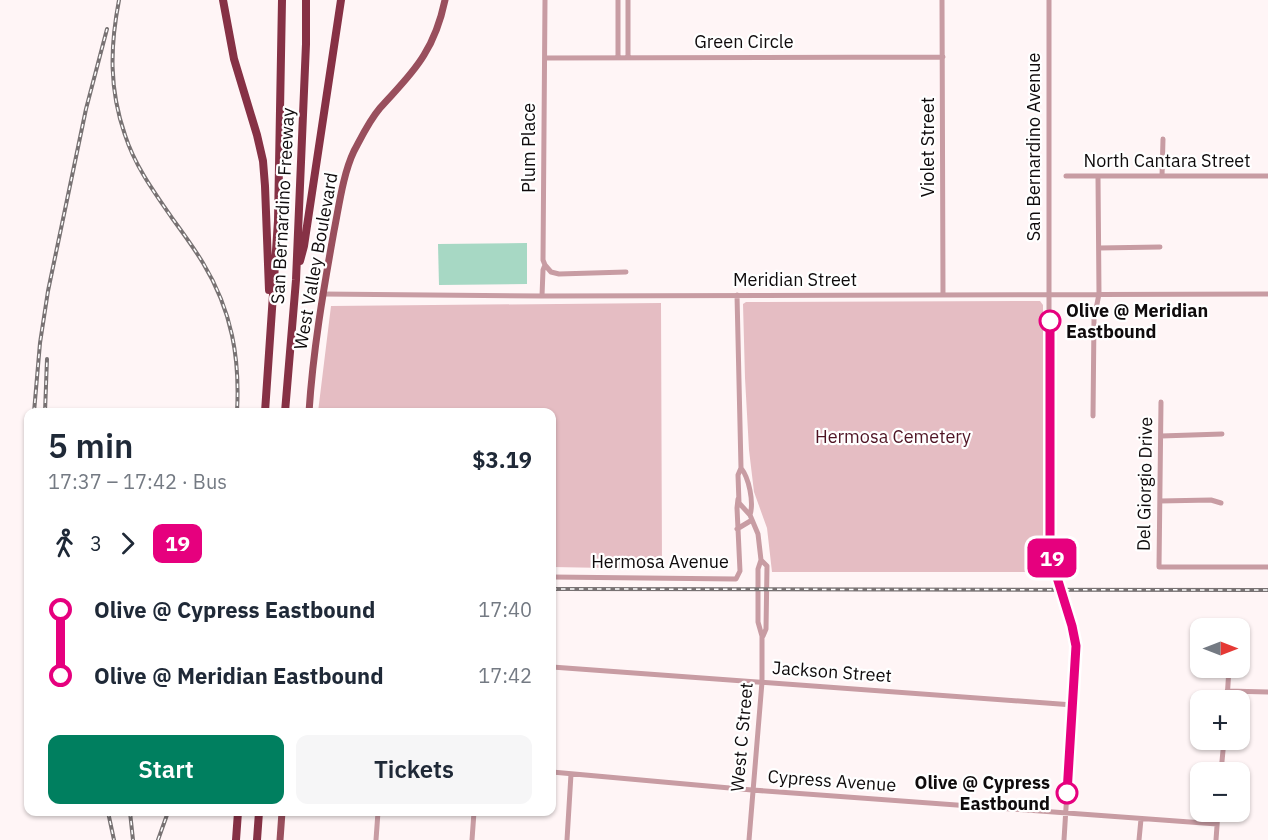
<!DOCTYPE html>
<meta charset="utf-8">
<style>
body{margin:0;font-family:"IBM Plex Sans",sans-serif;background:#f6f6f7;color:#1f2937;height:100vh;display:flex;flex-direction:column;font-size:22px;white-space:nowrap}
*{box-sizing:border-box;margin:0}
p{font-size:20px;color:#747a83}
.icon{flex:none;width:33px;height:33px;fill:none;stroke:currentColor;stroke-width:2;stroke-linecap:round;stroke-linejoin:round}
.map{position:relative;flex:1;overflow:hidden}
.drawer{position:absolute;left:24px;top:408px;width:532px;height:408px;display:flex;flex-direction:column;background:#fff;border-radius:12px;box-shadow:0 2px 4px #0004}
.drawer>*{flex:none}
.badge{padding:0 12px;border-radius:9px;font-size:21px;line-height:39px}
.needle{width:39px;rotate:90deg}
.tools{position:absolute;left:1190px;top:618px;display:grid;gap:12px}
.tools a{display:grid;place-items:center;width:60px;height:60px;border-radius:12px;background:#fff;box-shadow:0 2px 4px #0004;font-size:30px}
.map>.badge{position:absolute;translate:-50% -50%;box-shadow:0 0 0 3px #fff}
.legs{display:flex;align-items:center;gap:9px;height:66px;padding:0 24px;font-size:20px}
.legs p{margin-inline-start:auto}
.head{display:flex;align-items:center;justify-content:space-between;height:102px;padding:0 24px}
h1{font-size:33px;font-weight:600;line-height:45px}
.cta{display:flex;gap:12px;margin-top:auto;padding:12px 24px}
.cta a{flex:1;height:69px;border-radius:12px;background:#007f5f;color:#fff;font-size:24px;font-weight:600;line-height:69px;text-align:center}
.cta a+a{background:#f6f6f7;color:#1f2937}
ul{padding:0 24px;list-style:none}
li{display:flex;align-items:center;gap:21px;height:66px;font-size:22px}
li i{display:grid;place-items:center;width:9px;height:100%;margin:0 8px;background:currentColor}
li i::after{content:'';width:15px;height:15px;margin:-8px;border:4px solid;border-radius:50%;background:#fff}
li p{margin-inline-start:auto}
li:first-child i{background:linear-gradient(#0000 50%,currentColor 0)}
li:last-child i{background:linear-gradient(currentColor 50%,#0000 0)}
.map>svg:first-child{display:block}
.green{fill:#e5bdc3}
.water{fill:#a7d8c4}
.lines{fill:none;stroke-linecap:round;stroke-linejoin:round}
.minor{stroke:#c89ca3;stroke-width:5}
.major{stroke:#994f5d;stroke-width:7}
.highway{stroke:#863145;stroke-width:8}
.rail-casing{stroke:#787273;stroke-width:4}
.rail{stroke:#fff;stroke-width:1.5;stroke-dasharray:4.5;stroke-linecap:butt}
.line-1-casing{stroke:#fff;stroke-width:14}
.line-1{stroke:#e6007e;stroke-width:9}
.stop-1-dot{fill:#fff;stroke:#e6007e;stroke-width:3}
.labels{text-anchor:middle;stroke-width:4.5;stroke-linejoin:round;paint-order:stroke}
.street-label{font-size:18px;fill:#0f0b0c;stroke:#fff}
.stop-label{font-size:18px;font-weight:bold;fill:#0f0b0c;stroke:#fff;text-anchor:start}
.park-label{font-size:18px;fill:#4f1424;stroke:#fff}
</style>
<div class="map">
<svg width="1268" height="840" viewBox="0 0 1268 840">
<rect width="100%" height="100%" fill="#fff5f6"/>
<path class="green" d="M1040,301L1043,305V572H772L767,528L754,492L749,450L745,378L743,304L746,302Z
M661,303L662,569L552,567V412H318L331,306Z"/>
<path class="water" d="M527,243V284L439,285L438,244Z"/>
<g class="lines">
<path class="minor" d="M618,0V57
M942,0L943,294
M1049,0V528L1051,557L1075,638L1076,646L1064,840
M628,57V0
M545,58L943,57
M1066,176H1268
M1162,176L1163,139
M1099,248L1160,247
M545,265L551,272L559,274L626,272
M322,294L542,296L1268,294
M737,295L741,468L738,475L739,503L750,515L758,534L761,560L758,569V622L762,636V682L749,840
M542,296L543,270L545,265L543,260L545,0
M1161,402L1159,567H1268
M1093,416L1094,319L1099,294L1098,177
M1161,436L1222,434
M741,468C749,478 754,502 750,515
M1160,501L1211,500L1221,503
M737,529L752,520
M761,560L767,566L766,629L763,636
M552,577L736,579L740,571L737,508L738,499
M552,667L1073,705
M1227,691L1268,692
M1227,700L1229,668
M552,772L752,790L1217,824
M1221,772L1224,740
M376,840L378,812
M472,840L474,812
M567,840L571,774
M1139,840L1141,819
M1216,840L1218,812"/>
<path class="major" d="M309,412C313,351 323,292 334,231C339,206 343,174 354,151C362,136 369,121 380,108C395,91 412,75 424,55C434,39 441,19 445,0
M280,840L282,812"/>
<path class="highway" d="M223,0L234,59L257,135L263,161L265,186L269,290
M300,261L304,246L341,0
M265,412L278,221L282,0
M285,412L296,280L306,44V0
M236,840L238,812
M257,840L259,812"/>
<defs>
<path id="rail" d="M119,0C110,47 109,89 125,135C135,166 154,192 172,218C183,233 194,248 203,263C232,311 240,358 237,412
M34,412L40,343L48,291L86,109L107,29
M45,412L47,359
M552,589L1268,590
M108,812L114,840
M130,812L133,840
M158,840L168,812"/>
</defs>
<use href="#rail" class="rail-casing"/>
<use href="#rail" class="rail"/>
</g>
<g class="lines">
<defs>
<path id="line-1" d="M1050,321V546L1051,558L1072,626L1076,646L1067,793"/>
</defs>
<use href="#line-1" class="line-1-casing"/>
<use href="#line-1" class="line-1"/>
</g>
<g class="stop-1-dot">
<circle cx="1050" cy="321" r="10"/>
<circle cx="1067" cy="793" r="10"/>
</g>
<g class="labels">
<g class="street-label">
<text x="744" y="48">Green Circle</text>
<text transform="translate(928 147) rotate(-90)" y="6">Violet Street</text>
<text transform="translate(1034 147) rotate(-90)" y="6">San Bernardino Avenue</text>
<text transform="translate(529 148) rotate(-90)" y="6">Plum Place</text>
<text x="1167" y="167">North Cantara Street</text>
<text transform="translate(283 206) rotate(-87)" y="6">San Bernardino Freeway</text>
<text transform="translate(316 261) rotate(-80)" y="6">West Valley Boulevard</text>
<text x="795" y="286">Meridian Street</text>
<text transform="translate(1145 484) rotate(-89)" y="6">Del Giorgio Drive</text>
<text x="660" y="568">Hermosa Avenue</text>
<text transform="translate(832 672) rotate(4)" y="6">Jackson Street</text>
<text transform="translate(742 737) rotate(-85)" y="6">West C Street</text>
<text transform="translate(832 781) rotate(4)" y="6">Cypress Avenue</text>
</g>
<g class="stop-label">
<text x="1066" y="317">Olive @ Meridian<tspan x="1066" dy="21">Eastbound</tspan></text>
<text x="1050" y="789" text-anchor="end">Olive @ Cypress<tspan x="1050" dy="21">Eastbound</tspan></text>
</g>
<g class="park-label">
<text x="893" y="443">Hermosa Cemetery</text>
</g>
</g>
</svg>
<div class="tools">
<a><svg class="needle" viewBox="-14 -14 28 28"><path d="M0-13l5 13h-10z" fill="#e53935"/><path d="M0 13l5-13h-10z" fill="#747a83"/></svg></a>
<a>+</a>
<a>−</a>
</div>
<b class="badge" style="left:1052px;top:558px;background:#e6007e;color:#fff">19</b>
<section class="drawer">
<div class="head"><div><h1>5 min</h1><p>17:37 – 17:42 · Bus</p></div><b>$3.19</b></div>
<div class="legs"><svg class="icon" aria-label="walk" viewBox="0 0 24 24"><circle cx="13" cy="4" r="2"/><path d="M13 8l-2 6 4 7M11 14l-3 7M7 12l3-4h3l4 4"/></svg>3<svg class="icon" aria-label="forward" viewBox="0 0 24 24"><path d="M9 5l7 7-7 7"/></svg><b class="badge" style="background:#e6007e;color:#fff">19</b></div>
<ul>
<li><i style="color:#e6007e"></i><b>Olive @ Cypress Eastbound</b><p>17:40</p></li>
<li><i style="color:#e6007e"></i><b>Olive @ Meridian Eastbound</b><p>17:42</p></li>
</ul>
<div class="cta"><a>Start</a><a>Tickets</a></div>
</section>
</div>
